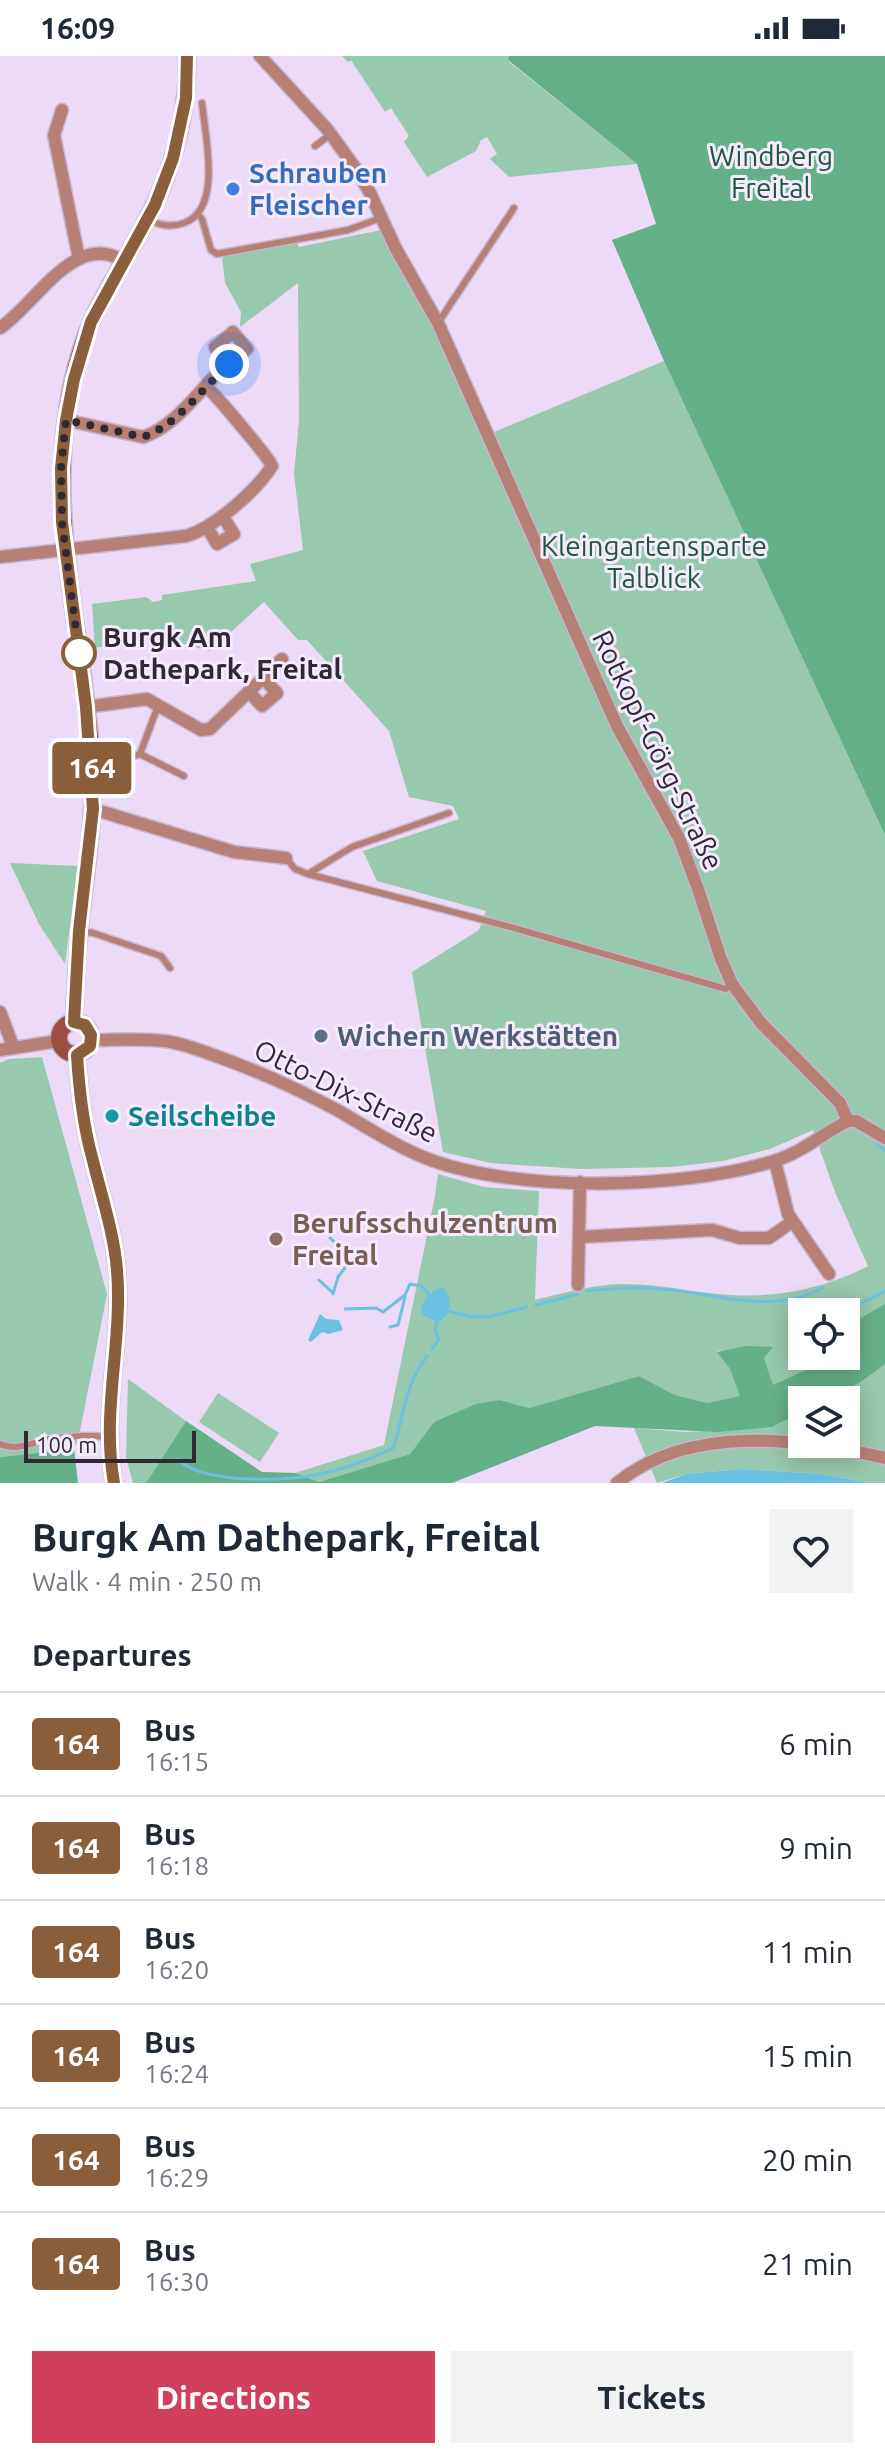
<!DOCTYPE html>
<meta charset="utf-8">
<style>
body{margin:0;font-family:Ubuntu,sans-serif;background:#f2f2f3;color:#1f2937;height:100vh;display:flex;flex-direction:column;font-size:30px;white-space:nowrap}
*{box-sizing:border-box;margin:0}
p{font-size:26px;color:#747a83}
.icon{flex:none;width:44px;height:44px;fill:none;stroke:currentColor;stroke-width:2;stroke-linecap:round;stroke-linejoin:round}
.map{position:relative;height:1427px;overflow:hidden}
.sheet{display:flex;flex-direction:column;background:#fff;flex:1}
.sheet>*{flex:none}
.badge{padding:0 16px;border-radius:6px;font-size:28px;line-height:52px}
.buttons{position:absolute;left:788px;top:1242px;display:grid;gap:16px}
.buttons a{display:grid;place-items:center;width:72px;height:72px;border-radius:0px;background:#fff;box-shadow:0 4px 20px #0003;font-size:40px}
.scale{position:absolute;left:24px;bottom:20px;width:172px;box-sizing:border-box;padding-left:8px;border:4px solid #302934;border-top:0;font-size:22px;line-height:28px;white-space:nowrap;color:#302934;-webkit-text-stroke:6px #f5ebfc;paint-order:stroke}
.you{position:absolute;width:40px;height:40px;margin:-20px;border:6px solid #fff;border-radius:50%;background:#1a73e8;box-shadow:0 0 0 12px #1a73e833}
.map>.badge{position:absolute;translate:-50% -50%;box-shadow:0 0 0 4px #fff}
h2{padding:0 32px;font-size:30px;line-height:72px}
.round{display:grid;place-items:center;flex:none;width:84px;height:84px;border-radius:0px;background:#f2f2f3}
.head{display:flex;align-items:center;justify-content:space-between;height:136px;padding:0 32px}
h1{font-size:38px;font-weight:700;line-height:60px}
.cta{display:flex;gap:16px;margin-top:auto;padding:16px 32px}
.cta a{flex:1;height:92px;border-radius:0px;background:#d0405d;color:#fff;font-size:32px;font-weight:700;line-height:92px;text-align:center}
.cta a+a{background:#f2f2f3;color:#1f2937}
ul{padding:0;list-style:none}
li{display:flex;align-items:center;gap:24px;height:104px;padding:0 32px;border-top:2px solid #e0e1e3}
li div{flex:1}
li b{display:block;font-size:30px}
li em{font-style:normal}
li .badge{min-width:88px;font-weight:700;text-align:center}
.status{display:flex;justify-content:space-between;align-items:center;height:56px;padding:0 40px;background:#fff;direction:ltr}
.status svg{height:22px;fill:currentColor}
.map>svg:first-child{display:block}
.green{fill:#96c9ad}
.forest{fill:#64b089}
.water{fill:#6bc1e2}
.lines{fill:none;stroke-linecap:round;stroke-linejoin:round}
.stream{stroke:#6bc1e2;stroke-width:3}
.service-casing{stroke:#c6b7d0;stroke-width:9}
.minor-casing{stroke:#c6b7d0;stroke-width:15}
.secondary-casing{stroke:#c6b7d0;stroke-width:19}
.service{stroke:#b68077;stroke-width:6}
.minor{stroke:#b68077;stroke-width:12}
.secondary{stroke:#9c4e43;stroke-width:16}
.line-casing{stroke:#fff;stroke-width:18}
.line{stroke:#8b5e3c;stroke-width:12}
.walk{stroke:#302934;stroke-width:8;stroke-dasharray:0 14.4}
.shop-dot{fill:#3f7fe0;stroke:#f5ebfc;stroke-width:3}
.stop-dot{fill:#fff;stroke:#8b5e3c;stroke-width:4}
.service-dot{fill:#5c6f8a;stroke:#f5ebfc;stroke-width:3}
.culture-dot{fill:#0f9aa8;stroke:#f5ebfc;stroke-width:3}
.education-dot{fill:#8d6e63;stroke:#f5ebfc;stroke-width:3}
.labels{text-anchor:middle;stroke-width:6;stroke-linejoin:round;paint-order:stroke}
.park-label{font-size:28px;fill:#1d573d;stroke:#f5ebfc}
.shop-label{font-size:28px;font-weight:bold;fill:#366cbe;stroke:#f5ebfc;text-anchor:start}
.stop-label{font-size:28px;font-weight:bold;fill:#302934;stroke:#f5ebfc;text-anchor:start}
.street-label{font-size:28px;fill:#302934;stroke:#f5ebfc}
.service-label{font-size:28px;font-weight:bold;fill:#4e5e75;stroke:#f5ebfc;text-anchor:start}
.culture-label{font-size:28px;font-weight:bold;fill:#0d838f;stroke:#f5ebfc;text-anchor:start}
.education-label{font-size:28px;font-weight:bold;fill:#785e54;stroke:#f5ebfc;text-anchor:start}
</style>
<div class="status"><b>16:09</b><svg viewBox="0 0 49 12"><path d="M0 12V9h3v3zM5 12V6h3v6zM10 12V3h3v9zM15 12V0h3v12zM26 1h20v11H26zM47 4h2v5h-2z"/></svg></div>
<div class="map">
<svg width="885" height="1427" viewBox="0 0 885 1427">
<rect width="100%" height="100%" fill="#ecdaf7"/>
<path class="green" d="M342,0H509L508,5L637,108L509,121L490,103L497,98L487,81L481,84L476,95L427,121L404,86L409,80L391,52L385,56L351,4L348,6Z
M391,172L452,281L494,376L664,305L885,779V1248L846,1270V1256H802V1300H831L826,1305L773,1330L764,1302L772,1292L717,1295L730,1313L741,1340L707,1347L675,1339L639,1320L529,1352L500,1344L434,1366L410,1398L319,1426L295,1417L384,1389L435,1140L438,1118L484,1131L539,1135L535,1244C563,1237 591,1229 620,1228C658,1227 694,1237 731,1239C778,1242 826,1232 868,1210L835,1136L813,1074L770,1093L723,1105L672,1111L581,1113L491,1107L443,1096L412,916L479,874L486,855L377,825L363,795L459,763L453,750L409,741L389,675L307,584H298L264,546L210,595L158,581L95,592L92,548L146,541L153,546L162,544V539L256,525L250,508L303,494L294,418L299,364L298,227L240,271L241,256L225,227L222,200L288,188L297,187L299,191Z
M10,807L78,810L65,908L39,868Z
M42,1001L107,1238L79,1380L74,1393L0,1401V1007L9,1003Z
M885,1308V1427H869L821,1418L742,1413L686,1418L657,1427L634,1372L685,1376L772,1371L802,1356V1388H846V1344H825L864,1324Z
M128,1323L186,1365L146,1427H133L126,1401Z
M218,1337L279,1377L260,1406L199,1366Z"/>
<path class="forest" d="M509,0H885V779L664,305L612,184L656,168L637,108L508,4Z
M885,1248V1308C859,1329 836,1344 802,1344V1356L772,1371L718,1376L595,1370L452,1427H146L186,1365L262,1416L295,1417L319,1426L410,1398L434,1366L476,1348L500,1344L529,1352L639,1320L675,1339L707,1347L740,1340L730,1313L717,1296L746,1290L773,1291L764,1302L773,1329L826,1305L831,1300H846V1270Z
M74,1393L78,1427H0V1401Z"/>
<path class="water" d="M442,1231L449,1239C450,1253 450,1260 437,1266L421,1258C422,1243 428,1238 442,1231Z
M320,1258L326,1263L339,1264L343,1274L329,1278L322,1276L311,1286L308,1284Z
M742,1413L821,1418L869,1427H662L686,1418Z"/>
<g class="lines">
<path class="stream" d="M877,1089L885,1094
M330,1182L349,1199L350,1205L338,1221L333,1238
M319,1224L333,1237
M586,1235C611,1233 636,1230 661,1233C715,1237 771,1260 822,1232
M798,1243C830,1256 856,1254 885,1235
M536,1249L578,1238
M345,1253L376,1252L383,1256L405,1239L410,1228L422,1230L430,1240
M449,1255C484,1266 492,1260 526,1251
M390,1271L398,1269L405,1241
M432,1293L439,1283L435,1273L438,1263
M176,1403C195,1417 210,1419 233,1422C294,1427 339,1419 393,1392C405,1358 404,1330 427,1300"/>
<defs>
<path id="service" d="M315,90L331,78
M337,118L351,108
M198,158L202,163L211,194L217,198L348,174L381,162
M148,163C160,170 171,172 184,167C223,153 205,80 202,47
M438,267L514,152
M140,698L184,720
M125,703L140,698L158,650
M287,803L295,813L308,818L514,872L726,933L732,928
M308,818L352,791L449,757
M79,875L93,877L161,900L170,912
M0,1388C17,1396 32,1386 50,1383C69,1380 89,1379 108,1381"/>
<path id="minor" d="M260,0L327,73L356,113L370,137L396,193L438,267L617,670L679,782L698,833L721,903L732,928L761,967L840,1047L848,1065
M62,54L54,79L79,203
M0,272C35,249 75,174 123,205
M66,364L143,381C171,372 192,344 212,323C222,312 235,303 247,293L233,276L215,291L229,308
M207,471L217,488L234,478L223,461
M0,501L186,480C214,472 256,435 272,410C269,402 213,335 206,331
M263,622L282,603
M86,651L147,643L201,674L210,673L263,622L277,637L262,650L249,636
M93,753L234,796L286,802
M0,956L13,990
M91,984C115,984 140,982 164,985C182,987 199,994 216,1000C258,1015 298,1033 337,1054C363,1069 389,1086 416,1098C505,1138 681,1134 774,1105C801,1097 822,1078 848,1065
M0,994L58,985
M848,1065H856L885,1082
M775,1105L788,1158L829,1218
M579,1181L712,1174L740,1182H769L793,1165
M578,1229L580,1126
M617,1427C690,1367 801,1383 885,1402"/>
<path id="secondary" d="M59 982a16 16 0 1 1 32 0a16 16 0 1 1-32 0Z
M74,966C76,927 77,889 82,851C88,802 95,756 92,706C85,591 51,479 66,363C70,331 79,294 92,264C115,216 146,173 165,124C180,84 188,43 187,0
M77,999C79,1033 83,1068 92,1101C101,1138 114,1177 117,1214C123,1288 101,1352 114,1427"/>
</defs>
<use href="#service" class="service-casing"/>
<use href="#minor" class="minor-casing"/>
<use href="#secondary" class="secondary-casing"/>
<use href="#service" class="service"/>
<use href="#minor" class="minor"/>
<use href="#secondary" class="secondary"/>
</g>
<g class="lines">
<defs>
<path id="line" d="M114,1427C101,1355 123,1286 117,1214C114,1177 101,1138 92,1101C83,1068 79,1033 77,999L90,990L91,979L85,969L74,966L79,875L93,753L86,651L62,466L61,412L66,364L74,323L91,266L155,149L173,102L186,42L187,0"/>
</defs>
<use href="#line" class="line-casing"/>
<use href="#line" class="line"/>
<path class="walk" d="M79,597L62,466L61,412L66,364L143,381C178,369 202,332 229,308"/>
</g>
<circle class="shop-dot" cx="233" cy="133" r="8"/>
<circle class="stop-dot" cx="79" cy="597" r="16"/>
<circle class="service-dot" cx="321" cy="980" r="8"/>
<circle class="culture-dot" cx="112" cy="1060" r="8"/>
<circle class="education-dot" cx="276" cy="1183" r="8"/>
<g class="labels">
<g class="park-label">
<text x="771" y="110">Windberg<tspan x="771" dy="32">Freital</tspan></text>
<text x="654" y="500">Kleingartensparte<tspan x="654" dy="32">Talblick</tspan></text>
</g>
<g class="shop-label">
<text x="249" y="127">Schrauben<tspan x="249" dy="32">Fleischer</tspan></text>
</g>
<g class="stop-label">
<text x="103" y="591">Burgk Am<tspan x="103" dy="32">Dathepark, Freital</tspan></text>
</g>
<g class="street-label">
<text transform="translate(658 694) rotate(64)" y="10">Rotkopf-Görg-Straße</text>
<text transform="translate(346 1035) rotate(26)" y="10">Otto-Dix-Straße</text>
</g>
<g class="service-label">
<text x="337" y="990">Wichern Werkstätten</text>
</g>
<g class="culture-label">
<text x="128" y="1070">Seilscheibe</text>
</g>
<g class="education-label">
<text x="292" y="1177">Berufsschulzentrum<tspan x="292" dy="32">Freital</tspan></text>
</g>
</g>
</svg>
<div class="buttons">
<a><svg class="icon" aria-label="locate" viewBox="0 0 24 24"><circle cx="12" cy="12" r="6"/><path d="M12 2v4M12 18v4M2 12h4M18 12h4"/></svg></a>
<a><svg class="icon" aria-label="layers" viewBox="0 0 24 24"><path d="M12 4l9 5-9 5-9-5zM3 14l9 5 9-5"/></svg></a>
</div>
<div class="scale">100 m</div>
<div class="you" style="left:229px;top:308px"></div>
<b class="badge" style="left:92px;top:712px;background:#8b5e3c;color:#fff">164</b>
</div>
<section class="sheet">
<div class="head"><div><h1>Burgk Am Dathepark, Freital</h1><p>Walk · 4 min · 250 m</p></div><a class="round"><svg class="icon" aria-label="heart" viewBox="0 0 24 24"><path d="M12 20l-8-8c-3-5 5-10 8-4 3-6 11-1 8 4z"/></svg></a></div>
<h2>Departures</h2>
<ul>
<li><span class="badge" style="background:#8b5e3c;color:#fff">164</span><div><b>Bus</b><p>16:15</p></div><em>6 min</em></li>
<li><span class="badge" style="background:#8b5e3c;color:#fff">164</span><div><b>Bus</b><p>16:18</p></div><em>9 min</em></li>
<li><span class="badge" style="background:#8b5e3c;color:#fff">164</span><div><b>Bus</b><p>16:20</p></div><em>11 min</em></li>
<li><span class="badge" style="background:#8b5e3c;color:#fff">164</span><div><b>Bus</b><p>16:24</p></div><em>15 min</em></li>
<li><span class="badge" style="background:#8b5e3c;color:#fff">164</span><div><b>Bus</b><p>16:29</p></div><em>20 min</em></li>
<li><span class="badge" style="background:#8b5e3c;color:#fff">164</span><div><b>Bus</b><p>16:30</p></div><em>21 min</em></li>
</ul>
<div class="cta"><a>Directions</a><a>Tickets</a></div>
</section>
